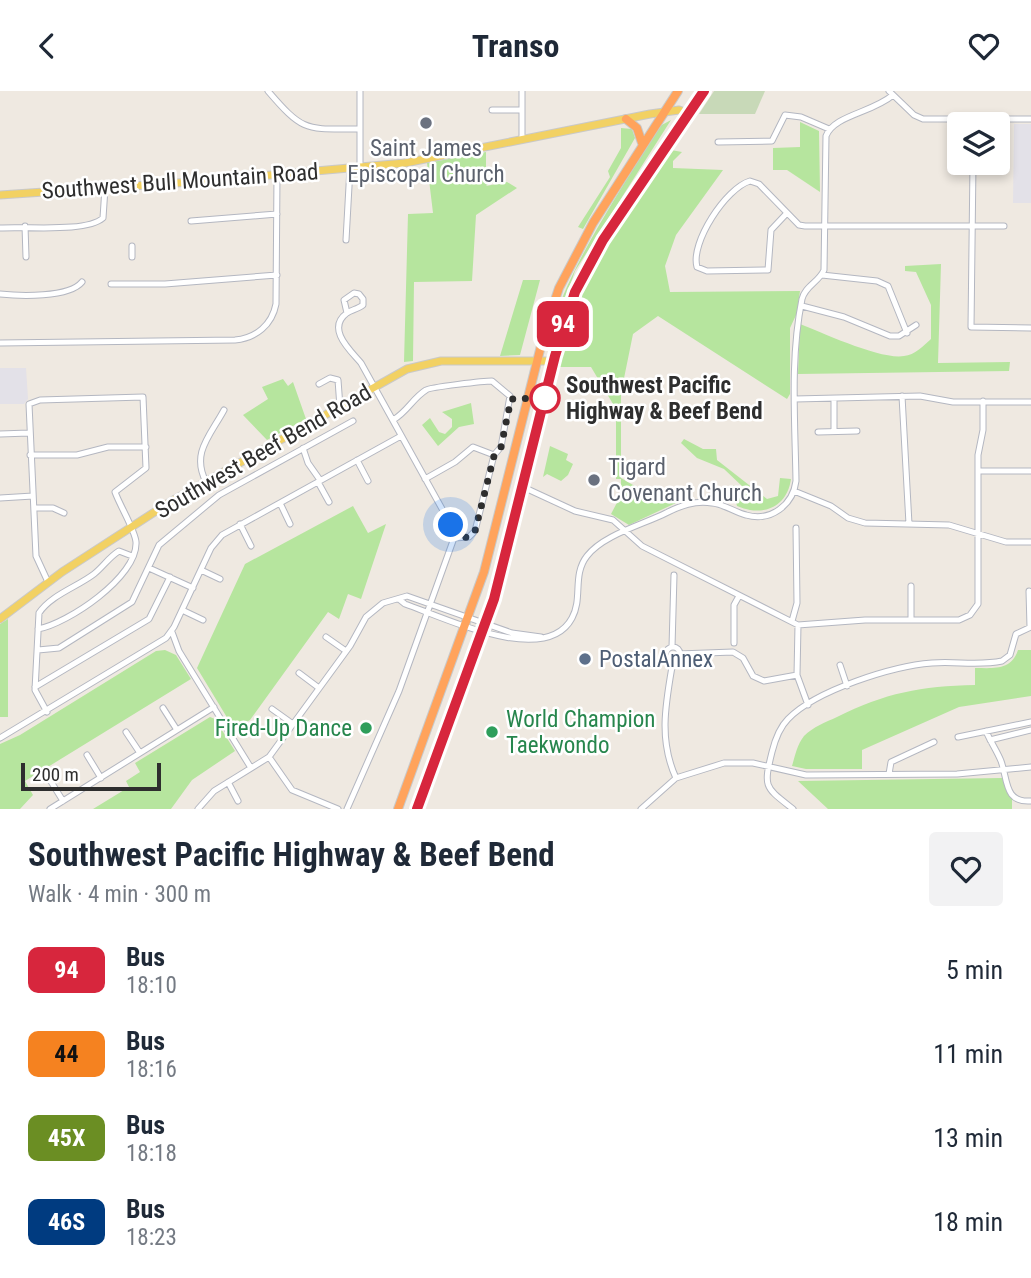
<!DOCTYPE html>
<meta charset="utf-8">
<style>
body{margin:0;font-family:"Roboto Condensed",sans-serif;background:#f2f2f3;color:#1f2937;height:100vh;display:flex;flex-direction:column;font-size:26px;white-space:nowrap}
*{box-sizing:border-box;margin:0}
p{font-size:23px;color:#747a83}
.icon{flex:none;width:38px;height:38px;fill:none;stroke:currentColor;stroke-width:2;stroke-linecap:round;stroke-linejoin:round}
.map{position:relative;height:718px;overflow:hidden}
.panel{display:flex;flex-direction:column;background:#fff;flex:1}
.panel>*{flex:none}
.badge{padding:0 14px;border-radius:10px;font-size:24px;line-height:46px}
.controls{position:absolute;left:947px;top:21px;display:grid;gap:14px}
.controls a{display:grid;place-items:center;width:63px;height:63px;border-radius:7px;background:#fff;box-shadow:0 4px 10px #0003;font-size:35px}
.scale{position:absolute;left:21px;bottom:18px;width:140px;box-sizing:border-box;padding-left:7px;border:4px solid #2e2e2e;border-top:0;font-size:19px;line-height:24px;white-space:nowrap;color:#2e2e2e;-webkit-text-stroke:5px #fff;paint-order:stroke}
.you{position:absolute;width:35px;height:35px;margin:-18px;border:5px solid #fff;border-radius:50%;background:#1a73e8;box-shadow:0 0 0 10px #1a73e833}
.map>.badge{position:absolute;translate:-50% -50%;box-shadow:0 0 0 4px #fff}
.round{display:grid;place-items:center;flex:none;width:74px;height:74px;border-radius:7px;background:#f2f2f3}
.headline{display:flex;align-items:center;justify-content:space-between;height:119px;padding:0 28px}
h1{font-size:33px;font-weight:700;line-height:52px}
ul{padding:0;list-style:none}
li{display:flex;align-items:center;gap:21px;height:84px;padding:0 28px}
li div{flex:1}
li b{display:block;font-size:26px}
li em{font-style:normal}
li .badge{min-width:77px;font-weight:700;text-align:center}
header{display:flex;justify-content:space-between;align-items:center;height:91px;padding:0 28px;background:#fff;font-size:32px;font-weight:700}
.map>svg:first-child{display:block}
.industrial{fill:#e3e1e8}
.green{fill:#b6e59e}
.cemetery{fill:#c8d9b8}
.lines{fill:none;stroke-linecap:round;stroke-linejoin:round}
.minor-casing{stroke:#b4b7c1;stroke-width:7}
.major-casing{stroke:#c9c9c9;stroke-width:9}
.highway-casing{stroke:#c9c9c9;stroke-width:10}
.minor{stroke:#fff;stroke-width:5}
.major{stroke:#f2d163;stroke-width:7}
.highway{stroke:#ffa35c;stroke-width:8}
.line-casing{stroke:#fff;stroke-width:16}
.line{stroke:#d7263d;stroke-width:10}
.walk{stroke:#2e2e2e;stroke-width:7;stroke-dasharray:0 12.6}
.worship-dot{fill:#6b7280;stroke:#fff;stroke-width:2.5}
.stop-dot{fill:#fff;stroke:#d7263d;stroke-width:3.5}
.service-dot{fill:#5c6f8a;stroke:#fff;stroke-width:2.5}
.leisure-dot{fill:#2e9e5b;stroke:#fff;stroke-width:2.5}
.labels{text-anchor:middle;stroke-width:5;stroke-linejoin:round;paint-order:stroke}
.worship-label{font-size:23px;fill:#5b616d;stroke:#fff}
.street-label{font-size:23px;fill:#2e2e2e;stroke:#fff}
.stop-label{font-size:23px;font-weight:bold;fill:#2e2e2e;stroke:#fff;text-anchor:start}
.service-label{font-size:23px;fill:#4e5e75;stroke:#fff;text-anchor:start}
.leisure-label{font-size:23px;fill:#27864d;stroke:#fff;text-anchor:start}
</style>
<header><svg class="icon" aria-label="back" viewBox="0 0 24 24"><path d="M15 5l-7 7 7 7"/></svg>Transo<svg class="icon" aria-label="heart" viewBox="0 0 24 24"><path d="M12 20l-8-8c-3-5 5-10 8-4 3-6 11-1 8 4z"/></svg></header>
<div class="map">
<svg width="1031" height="718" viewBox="0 0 1031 718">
<rect width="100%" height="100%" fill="#efe9e1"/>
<path class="industrial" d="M1014,33H1031V112H1013Z
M0,277H26L28,308L24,313H0Z"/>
<path class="green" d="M671,29L575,180L551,249L548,248C570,170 618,106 658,36Z
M800,31L819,40L820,101L787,79H773V57L800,56Z
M621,37L632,38L635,47L583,138L578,136L610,86L608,80L621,57Z
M671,59L682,61L673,70V77L723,79L676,144L665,175L670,201L800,200L797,222L790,237V303L787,308L658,225L633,243L621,302V387L664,412L678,411L629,434L611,423L621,404V388H616V318L591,276H559L587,186L615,139Z
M486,61V84L491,90L486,95L507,91L517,97L476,124L472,190L414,191L413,270L404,271L408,123L433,122L427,72Z
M941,173L938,272L1010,271L1009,280L798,283L800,233C823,242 881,269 904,265C915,264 923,255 931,248V214L916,181L905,180V175Z
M523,189H540L520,264L500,265Z
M283,288L288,295L293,291L306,328L267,349L243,324L268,308L262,296Z
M471,312L474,333L459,336L438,355L422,334L430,327L439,341L445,343L452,336V328L442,321Z
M684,348L703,358H716L717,369L767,408L778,405L780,387L791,388C787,417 762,426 737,415L732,397L734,394L740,403H744L743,396L724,378L697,367L681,352Z
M550,355L568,363L566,369L573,373L568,384L561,390L547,383L543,386Z
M353,415L368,442L386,433L361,508L348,503L339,528L328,521L250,629L234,638L197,577L245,473Z
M8,528V626H0V533Z
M165,559L176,564L191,588L25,690L33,704L20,718H0V653L20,644L156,560Z
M1018,559H1031V605L959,616L862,659V678H806L792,675C795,665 797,654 804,645C813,636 826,631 837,626C885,602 921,595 975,594V577C993,577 1011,580 1018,559Z
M210,626L215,628L235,660L192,689L171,718H93L129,696L126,690L140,681L135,672Z
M1002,687L1012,708V718H828L798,690Z"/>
<path class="cemetery" d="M714,0H765L755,23H699Z"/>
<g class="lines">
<defs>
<path id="minor" d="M268,0C304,42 306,38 360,38
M522,0V49
M889,0L914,24L923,28H1031
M492,19H521
M718,51L772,50L785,24L801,26L829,38
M973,72L971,236L1031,237
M360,76V0
M787,122L771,139L768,179L707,180L697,176C690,152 726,97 750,90L759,93L799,134L805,135H1004
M191,130L277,123
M25,135L26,166
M0,137C25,135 86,142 103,127L105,97
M346,149L350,77
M132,166V155
M822,184L877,190L888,195L907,242
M111,193H165L277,184
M0,203C19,205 69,207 82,191
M802,215L844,226L890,245H899L916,234
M347,222L344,209L354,202L359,203L363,208V214C358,218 351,219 347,222C325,238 352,261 361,272L451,434L454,447L399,600L347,718
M0,252L235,249C256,247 272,234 276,213L277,84
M319,293L330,287L338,289L340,316
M902,305L909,433
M795,308L920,305L953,311H1031
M834,308V340
M393,329C407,321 413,307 426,299C430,296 485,290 492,290L510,305L501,356L494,364L475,440L469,446L454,447
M818,341L857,340
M0,343L29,342
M303,357L308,372L320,389
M30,364H77L108,356H146
M357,369L368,390
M978,380H1031
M425,388L455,371L473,356L494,364
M206,391C191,362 210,345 224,319
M318,391L329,411
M523,396L575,420L613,429L642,455L798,534L865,529H959L970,524L978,513V364L983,339V310
M794,400L831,415L848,427L865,432L949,434L1006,451H1031
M0,407L33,405
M280,412L290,433
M34,417H53L64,422
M240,433L251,455
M149,477L193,497
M201,479L220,488
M911,495V529
M1029,500L1030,536
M400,509L405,513C445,527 546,576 572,527C583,507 572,484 587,465C603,444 642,434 666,422C680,415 695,409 712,412C724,413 734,421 746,424C771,431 793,414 796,390C795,329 790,267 802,208C805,195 819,191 824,179L826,45C834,24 872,22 893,4
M182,519L203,529
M792,530L797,512L796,437
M798,534L797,584L808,614
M38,538C67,533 138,486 136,451C135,439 120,415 115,401L146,377L143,306L40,309L29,313L36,465L48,491
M172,541L179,560L251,677
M326,546L346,560
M734,552V514L739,505
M672,556L674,484
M666 563a7 7 0 1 1 14 0a7 7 0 1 1-14 0Z
M38,559L59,557L132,511L159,454L219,404L353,330
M679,563L733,561L743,567L753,585L764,590L797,584
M673,570C666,611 658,648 676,687
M840,574L847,595
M299,582L319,597
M35,596L149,528L170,486
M163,617L177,639
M272,618L293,633
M47,621L35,599L39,522C51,504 77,496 94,483C103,476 109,466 119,460L132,465
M986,640C990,650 997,660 1001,670C1008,689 1004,712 1031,710
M126,641L140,662
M958,646L1031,631
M0,647L166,547L174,536L211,457L222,444L401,345
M990,649L1031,639
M87,664L101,687
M269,666L292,699L338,718
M889,683L891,671L934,651
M50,689L63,710
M228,691L238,710
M50,718L214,616
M198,718L214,700L269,666L350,555L366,526L383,512L407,505L512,542L541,546
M641,718L676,687L724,672H753L806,684L957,683L1031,676
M793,718C765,696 763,697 772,661C775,649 779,637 788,628C816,599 893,575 932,572C955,570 979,575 1002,570L1010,564L1016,543L1031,536"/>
<path id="major" d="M0,104L191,91L405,72L650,23L679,19L689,23
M0,528L62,481L170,411L407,278L441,270H554"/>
<path id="highway" d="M626,28L637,37L642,52
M398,718L484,481L545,239L559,197L593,132L678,0
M417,718L494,508L555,265L575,201L603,149L704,0"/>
</defs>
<use href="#minor" class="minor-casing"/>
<use href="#major" class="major-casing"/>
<use href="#highway" class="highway-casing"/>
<use href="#minor" class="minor"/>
<use href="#major" class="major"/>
<use href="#highway" class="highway"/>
</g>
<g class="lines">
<defs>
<path id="line" d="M417,718L494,508L555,265L575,201L603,149L704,0"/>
</defs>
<use href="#line" class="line-casing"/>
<use href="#line" class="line"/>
<path class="walk" d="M451,434L454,447L469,446L475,440L494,365L501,356L511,308L545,307"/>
</g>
<g class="worship-dot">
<circle cx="426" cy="32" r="7"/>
<circle cx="594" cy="389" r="7"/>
</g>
<circle class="stop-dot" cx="545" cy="307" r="14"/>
<circle class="service-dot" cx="585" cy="568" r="7"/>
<g class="leisure-dot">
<circle cx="366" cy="637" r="7"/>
<circle cx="492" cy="641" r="7"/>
</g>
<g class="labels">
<g class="worship-label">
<text x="426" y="65">Saint James<tspan x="426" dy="26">Episcopal Church</tspan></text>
<text x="608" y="384" text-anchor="start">Tigard<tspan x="608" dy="26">Covenant Church</tspan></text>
</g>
<g class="street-label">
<text transform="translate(180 90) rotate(-4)" y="8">Southwest Bull Mountain Road</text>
<text transform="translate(263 360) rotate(-30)" y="8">Southwest Beef Bend Road</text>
</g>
<g class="stop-label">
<text x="566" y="302">Southwest Pacific<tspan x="566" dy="26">Highway &amp; Beef Bend</tspan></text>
</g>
<g class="service-label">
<text x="599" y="576">PostalAnnex</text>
</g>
<g class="leisure-label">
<text x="506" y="636">World Champion<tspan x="506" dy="26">Taekwondo</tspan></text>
<text x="352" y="645" text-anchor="end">Fired-Up Dance</text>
</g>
</g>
</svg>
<div class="controls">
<a><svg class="icon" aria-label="layers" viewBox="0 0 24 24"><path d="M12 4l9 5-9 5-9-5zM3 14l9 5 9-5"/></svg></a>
</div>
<div class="scale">200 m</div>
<div class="you" style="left:451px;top:434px"></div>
<b class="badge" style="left:563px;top:233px;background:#d7263d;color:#fff">94</b>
</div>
<section class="panel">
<div class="headline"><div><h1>Southwest Pacific Highway &amp; Beef Bend</h1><p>Walk · 4 min · 300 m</p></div><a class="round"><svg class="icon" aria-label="heart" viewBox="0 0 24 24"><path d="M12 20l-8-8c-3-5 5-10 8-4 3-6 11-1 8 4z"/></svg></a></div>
<ul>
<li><span class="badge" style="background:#d7263d;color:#fff">94</span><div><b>Bus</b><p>18:10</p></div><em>5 min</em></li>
<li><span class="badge" style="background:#f58220;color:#111">44</span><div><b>Bus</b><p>18:16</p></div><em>11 min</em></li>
<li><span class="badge" style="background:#6b8e23;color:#fff">45X</span><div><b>Bus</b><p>18:18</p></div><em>13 min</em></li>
<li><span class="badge" style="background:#003b80;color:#fff">46S</span><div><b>Bus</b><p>18:23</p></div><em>18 min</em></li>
</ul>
</section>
